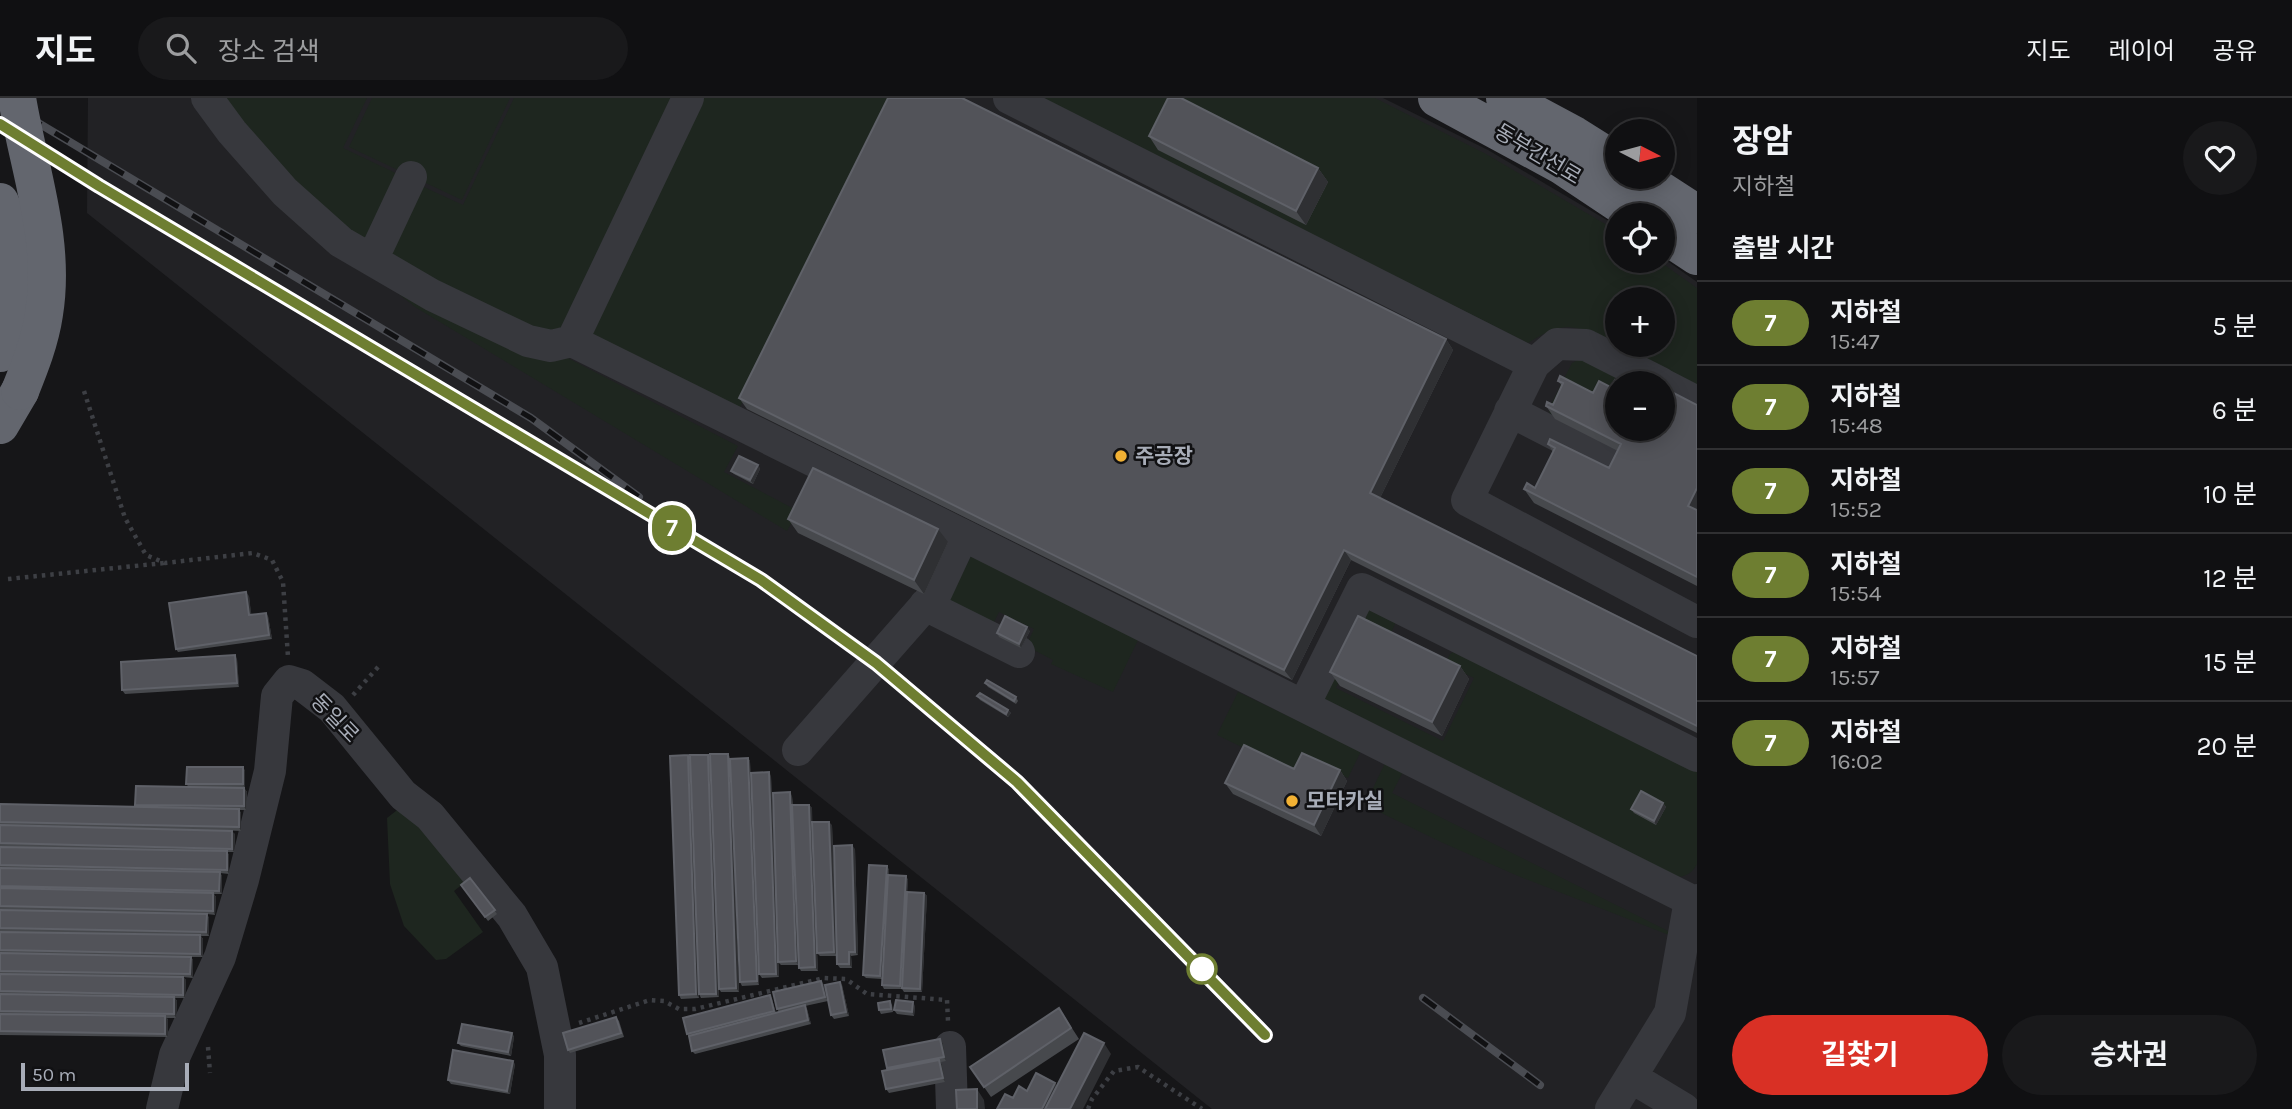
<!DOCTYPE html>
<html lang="ko">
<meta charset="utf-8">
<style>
body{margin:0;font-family:Karla,"Noto Sans KR",sans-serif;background:#19191b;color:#f1f3f6;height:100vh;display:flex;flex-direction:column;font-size:26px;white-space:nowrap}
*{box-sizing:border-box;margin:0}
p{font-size:23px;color:#9c9d9f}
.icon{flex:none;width:38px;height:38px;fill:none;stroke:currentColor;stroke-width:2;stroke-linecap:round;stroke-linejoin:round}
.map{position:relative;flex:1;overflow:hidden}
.side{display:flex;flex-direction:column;background:#101012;width:595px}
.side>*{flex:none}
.badge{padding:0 14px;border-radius:23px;font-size:24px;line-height:46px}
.needle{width:46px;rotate:96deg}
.controls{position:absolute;left:1605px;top:21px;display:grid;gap:14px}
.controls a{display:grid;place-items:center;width:70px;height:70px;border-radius:50%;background:#101012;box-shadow:0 4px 18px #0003,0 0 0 2px #303032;font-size:35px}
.scale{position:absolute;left:21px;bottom:18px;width:168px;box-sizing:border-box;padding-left:7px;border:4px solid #a8adb8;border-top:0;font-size:19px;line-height:24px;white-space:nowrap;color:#a8adb8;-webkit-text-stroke:5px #111113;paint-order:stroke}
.map>.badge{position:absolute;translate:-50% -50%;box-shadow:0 0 0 4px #fff}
h2{padding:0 35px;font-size:26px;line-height:63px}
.round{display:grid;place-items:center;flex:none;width:74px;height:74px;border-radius:37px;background:#19191b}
.summary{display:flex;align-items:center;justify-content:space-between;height:119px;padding:0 35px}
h1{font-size:33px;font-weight:700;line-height:52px}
.cta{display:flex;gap:14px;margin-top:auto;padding:14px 35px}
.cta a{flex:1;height:80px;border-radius:42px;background:#d93025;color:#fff;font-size:28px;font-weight:700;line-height:80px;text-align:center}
.cta a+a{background:#19191b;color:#f1f3f6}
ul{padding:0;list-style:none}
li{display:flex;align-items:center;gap:21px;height:84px;padding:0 35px;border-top:2px solid #303032}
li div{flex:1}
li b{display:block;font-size:26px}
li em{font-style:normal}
li .badge{min-width:77px;font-weight:700;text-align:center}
header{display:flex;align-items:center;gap:42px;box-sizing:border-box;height:98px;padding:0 35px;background:#101012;border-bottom:2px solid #303032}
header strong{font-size:33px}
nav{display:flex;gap:38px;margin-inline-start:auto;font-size:24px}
.search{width:490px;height:63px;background:#19191b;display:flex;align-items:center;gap:18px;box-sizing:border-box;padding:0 24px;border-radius:38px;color:#9c9d9f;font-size:26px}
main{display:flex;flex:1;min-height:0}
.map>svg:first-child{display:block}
.built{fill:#222225;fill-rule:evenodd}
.green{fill:#1e261f;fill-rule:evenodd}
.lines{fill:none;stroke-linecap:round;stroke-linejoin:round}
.path{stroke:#3d3f44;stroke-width:4.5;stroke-dasharray:3.5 5;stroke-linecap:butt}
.minor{stroke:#37383d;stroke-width:32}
.highway{stroke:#63666e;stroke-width:38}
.rail-casing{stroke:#4a4c52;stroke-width:8}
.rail{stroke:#111113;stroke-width:5;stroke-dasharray:16;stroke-linecap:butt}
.highway-bridge{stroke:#63666e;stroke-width:38}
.wall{fill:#47494d}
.shaded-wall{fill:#2f3033}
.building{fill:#525359;stroke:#5f6168;stroke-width:2}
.line-casing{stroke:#fff;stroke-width:16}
.line{stroke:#6e7e31;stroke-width:10}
.poi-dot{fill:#f2b134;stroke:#111113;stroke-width:2.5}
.stop-dot{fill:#fff;stroke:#6e7e31;stroke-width:3.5}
.labels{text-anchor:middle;stroke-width:5;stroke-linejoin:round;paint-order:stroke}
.street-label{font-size:21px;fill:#a8adb8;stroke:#111113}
.poi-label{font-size:21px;font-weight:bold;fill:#a8adb8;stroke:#111113;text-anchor:start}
</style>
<header>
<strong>지도</strong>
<div class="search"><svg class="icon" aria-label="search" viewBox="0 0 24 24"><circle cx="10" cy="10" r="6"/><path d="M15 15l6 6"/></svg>장소 검색</div>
<nav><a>지도</a><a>레이어</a><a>공유</a></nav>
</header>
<main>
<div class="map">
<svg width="1697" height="1011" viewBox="0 0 1697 1011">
<rect width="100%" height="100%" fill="#161618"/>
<path class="built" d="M88,0H1383L1488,52L1617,128V163H1662L1663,160L1697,184V1011H1212L87,115ZM1617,201H1662V247H1617ZM1617,285H1662V331H1617Z"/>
<path class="green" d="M212,0H367L343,50L406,80L370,156Z
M372,0H510L462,102L349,49Z
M514,0H682L569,240L551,244L378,160L413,84L463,107Z
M704,0H893L737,315L590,235Z
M1040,0H1375L1486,56L1612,130L1617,133V163H1659L1697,190V288C1668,273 1598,230 1568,229C1554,229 1540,238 1528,245ZM1617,201H1662V247H1617Z
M339,148L562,257L738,348L724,374L798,413L787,433L415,209Z
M1580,261L1636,285H1617V299L1554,320L1549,314V310L1572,265Z
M972,456L1139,540L1113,594L1051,566L1053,562L1026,548L1034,531L999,514L990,532L945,510Z
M1364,510L1395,521V526L1390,538L1366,527L1336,590L1443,643L1474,580L1445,566L1450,556L1456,552L1697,670V766C1692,776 1685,779 1674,779L1327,605L1323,600Z
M1238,594L1361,653L1348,680L1307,661L1299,677L1217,637Z
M1385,665L1403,674L1392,695L1674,836V839L1518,778L1441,744L1365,707Z
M401,709L469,781L454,793L483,834L446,861L436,862L404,828L390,786L387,720Z"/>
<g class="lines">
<path class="path" d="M84,293L125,420L146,457L165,465L253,455L272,462L283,484L288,559
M8,481L164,465
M353,597L379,568
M579,925L650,902L664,903L679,911H695L824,880L846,881L867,896L947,902L948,923
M208,949L210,975
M1088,1011L1092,1001L1114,973L1138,969L1202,1011"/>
<path class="minor" d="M207,0L232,34L285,94L341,144L432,197L528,243L551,248L572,243
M688,0L572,243L963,437L936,495L798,652
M1009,0L1534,266L1467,402L1697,524
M372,162L411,79
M1534,266L1557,246L1586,247L1661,285
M1662,286L1697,304
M1510,313L1697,409
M963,437L1690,802L1696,804L1697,802
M925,507L1019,554
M1304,607L1362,491L1697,658
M950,949L952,1011
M1631,979L1684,1011
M162,1011L175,957L220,859L243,782L270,673L277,598L289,583L302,587L332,610L403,697L430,718L512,818L542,869L560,957V1011
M1611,1011L1670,915L1690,802"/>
<path class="highway" d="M1437,0L1561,67L1636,117
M1505,0L1574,37L1617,64
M1640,79L1697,116
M0,104C22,150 18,209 0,255
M1662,135L1697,158
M0,327L20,293"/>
<defs>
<path id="rail" d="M0,2L531,320L639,399
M0,26L99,88L761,482L876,565L1017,684L1265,937
M1423,900L1540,987"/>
</defs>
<use href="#rail" class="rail-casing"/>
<use href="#rail" class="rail"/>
<path class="highway-bridge" d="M17,0C29,72 56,142 44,216C40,243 30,268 20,293"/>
</g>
<path class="wall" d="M1149,38L1318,70L1328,84L1306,127L1158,52Z
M1446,241L1453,252L1380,400L1697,558V635L1351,462L1292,582L747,311L739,300Z
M1558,283L1593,295L1616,292L1617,291L1613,286L1617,285V331L1697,307V488L1534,405L1524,391L1535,390L1553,354L1548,346L1609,370L1618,353L1555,321L1546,308L1553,307L1562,288Z
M758,367L760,371L753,386L734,376L731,373Z
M788,421L948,444L924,496L798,435Z
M249,498L251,517L268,518L272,541L178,554L176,551Z
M1030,533L1021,550L999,539L997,535Z
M237,561L239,589L125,596L122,592Z
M1460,568L1469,581L1442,638L1340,588L1330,574Z
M985,585L1016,599L1018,603L1016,606L988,589Z
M977,598L1008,612L1011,615L1008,619L980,602Z
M708,657L710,660L730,659L739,894H721L719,891L714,763L719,899L701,900L699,896V900L681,901L679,897L690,661Z
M748,660L750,663L759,887L742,888L740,884Z
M243,669L245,673V690L191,689L244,690L247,694L246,712H239L241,715V733L219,732L235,736L234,754H227L229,757V776L220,775L222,778V796H214L216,799L215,817L207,816L209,820V838H201L203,841V859H191L193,862V880L183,879L186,882L185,900H175L177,903L176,920H167L168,922V939L0,937V706L137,709L135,707L189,689L186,686Z
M1294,671L1340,672L1347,683L1321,738L1233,696L1225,685Z
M771,678L779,879L762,880L759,876Z
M792,698L793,707H809L812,710V724L832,727L837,858H820L817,855L818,873H801L798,867H781L778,864Z
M1663,705L1666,709L1656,727L1634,715L1631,711Z
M855,751L858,857L851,858L852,870H840L837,866Z
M887,768L889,772V777L906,778L908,782L907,794L924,795L927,798L922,894H904L902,891H884L882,887V881L866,880L863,877Z
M470,780L497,816L488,823L461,787Z
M821,883L824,887L828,903L805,908L807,911L811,926L695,956L692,953L689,938L687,936L770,897L772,901L776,915L779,914L777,911Z
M842,887L849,918L834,921L831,917Z
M890,903L892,907L893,914L881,916L879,912Z
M915,908L914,918L897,916L894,912Z
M1059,910L1079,941L991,999L970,969Z
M616,919L619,923L624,939L570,955L568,952Z
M512,935L514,939L511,958L461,948L458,945Z
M940,941L943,945L946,963L941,964L942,966L945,984L889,995L886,991L888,972L887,970Z
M515,966L510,996L451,986L448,982Z"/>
<path class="shaded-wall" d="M1318,70L1328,84L1306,127L1296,113Z
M1446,241L1453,252L1377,406L1370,395Z
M758,367L760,371L753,386L750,382Z
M1697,390V421L1688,408Z
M938,431L948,444L924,496L914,482Z
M1344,452L1351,462L1292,582L1284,572Z
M246,494L249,498L252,521L249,517Z
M266,515L268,518L272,541L269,537Z
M1027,529L1030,533L1021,550L1019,546Z
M235,557L237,561L239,589L237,585Z
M1460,568L1469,581L1442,638L1432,624Z
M1008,612L1011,615L1008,619L1006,616Z
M728,656L730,659L739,894L736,890Z
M688,657L690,661L699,900L696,896Z
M708,657L710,660L719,899L716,896Z
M748,660L750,663L759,887L757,883Z
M243,669L245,673V690L243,686Z
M1340,672L1347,683L1321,738L1314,727Z
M769,674L771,678L779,879L776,876Z
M244,690L247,694L246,712L244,708Z
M790,694L792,698L798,867L796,863Z
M1663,705L1666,709L1656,727L1654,723Z
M809,707L812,710L818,873L815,869Z
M239,711L241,715V733L239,729Z
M829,724L832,727L837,858L834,854Z
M232,733L235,736L234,754L232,751Z
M852,747L855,751L858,857L855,854Z
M227,753L229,757V776L227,772Z
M887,768L889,772L883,881L880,878Z
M220,774L222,778V796L219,793Z
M906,778L908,782L902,892L900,888Z
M213,795L216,799L215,817L213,813Z
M924,795L927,798L922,894L920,891Z
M207,816L209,820V838L206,834Z
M200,837L203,841V859L200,856Z
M849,854L851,858L852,870L849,866Z
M191,859L193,862V880L190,876Z
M183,879L186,882L185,900L183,897Z
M821,883L824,887L828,903L825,899Z
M840,884L842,887L849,918L846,914Z
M770,897L772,901L776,916L774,913Z
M174,899L177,903L176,920L174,916Z
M913,904L915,908L914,918L912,914Z
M805,907L807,911L811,926L808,922Z
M165,918L168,922V939L165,936Z
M512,935L514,939L511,958L508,954Z
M940,941L943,945L946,963L944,959Z
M1104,945L1111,956L1083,1011H1070Z
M939,962L942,966L945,984L943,980Z
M513,963L515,966L510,996L507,993Z
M1055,985L1063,996L1055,1011H1042Z
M977,991L984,1002L985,1011H977Z"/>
<path class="building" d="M888,0H962L1446,241L1370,395L1697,558V628L1344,452L1284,572L739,300Z
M1168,0H1181L1318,70L1296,113L1149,38Z
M1560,278L1593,295L1599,283L1616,292L1617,290V331H1662V289L1697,307V390L1688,408L1697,412V479L1524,391L1527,385L1535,390L1555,350L1548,346L1550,341L1609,370L1621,346L1546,308L1547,304L1553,307L1563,285L1558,283Z
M1615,282L1622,285H1617V287L1613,286Z
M739,358L758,367L750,382L731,373Z
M813,370L938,431L914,482L788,421Z
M246,494L249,517L266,515L269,537L176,551L169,505Z
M1005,518L1027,529L1019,546L997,535Z
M1358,518L1460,568L1432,624L1330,574Z
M235,557L237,585L122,592L121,564Z
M987,582L1016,599L1014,603L985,585Z
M980,595L1008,612L1006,616L977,598Z
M1244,647L1294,671L1302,655L1340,672L1314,727L1225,685Z
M710,656H728L736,890L719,891Z
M688,657L696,896L679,897L670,658Z
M690,657H708L716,896H699Z
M748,660L757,883L740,884L730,661Z
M187,669H243V686H186Z
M769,674L776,876H759L751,675Z
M136,688L244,690V708L135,707Z
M1641,693L1663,705L1654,723L1631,711Z
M790,694L796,863L778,864L773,695Z
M0,706L239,711V729L0,724Z
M792,707H809L815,869L799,870Z
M812,724H829L834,854L817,855Z
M0,727L232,733V751L0,745Z
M852,747L855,854H849V866H837L834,748Z
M0,749L227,753V772L0,767Z
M869,767L887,768L880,878L863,877Z
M0,770L220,774L219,793L0,788Z
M888,777L906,778L900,888L882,887Z
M470,780L495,812L485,819L461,787Z
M0,790L213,795V813L0,808Z
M907,794L924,795L920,891L902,890Z
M0,812L207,816L206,834L0,830Z
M0,834L200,837V856L0,852Z
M0,855L191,859L190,876L0,873Z
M0,876L183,879V897L0,893Z
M821,883L825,899L777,911L773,894Z
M840,884L846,914L831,917L825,887Z
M0,896L174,899V916L0,913Z
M770,897L774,913L687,936L683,920Z
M896,902L913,904L912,914L894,912Z
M890,903L891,911L879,912L878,905Z
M805,907L808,922L692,953L689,938Z
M1059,910L1071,930L984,989L970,969Z
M0,916L165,918V936L0,933Z
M616,919L621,935L568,952L563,935Z
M462,926L512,935L508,954L458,945Z
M1084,935L1104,945L1070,1011H1045Z
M940,941L944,959L887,970L883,952Z
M453,952L513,963L507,993L448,982Z
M939,962L943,980L886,991L882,973Z
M1036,975L1055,985L1042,1011H997L1005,996L1013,1000L1019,988L1027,993Z
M977,991V1011H957L956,992Z"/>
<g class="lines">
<defs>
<path id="line" d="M0,26L99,88L761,482L876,565L1017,684L1265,937"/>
</defs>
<use href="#line" class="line-casing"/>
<use href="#line" class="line"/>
</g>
<g class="poi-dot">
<circle cx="1121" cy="358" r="7"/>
<circle cx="1292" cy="703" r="7"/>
</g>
<circle class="stop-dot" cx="1202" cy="871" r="14"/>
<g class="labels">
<g class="street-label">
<text transform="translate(1538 56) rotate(31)" y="7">동부간선로</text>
<text transform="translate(335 620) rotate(46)" y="7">동일로</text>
</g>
<g class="poi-label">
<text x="1135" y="365">주공장</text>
<text x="1306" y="710">모타카실</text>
</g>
</g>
</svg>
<div class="controls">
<a><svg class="needle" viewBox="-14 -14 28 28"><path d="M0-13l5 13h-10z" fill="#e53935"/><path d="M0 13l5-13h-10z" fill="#9c9d9f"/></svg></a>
<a><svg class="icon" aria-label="locate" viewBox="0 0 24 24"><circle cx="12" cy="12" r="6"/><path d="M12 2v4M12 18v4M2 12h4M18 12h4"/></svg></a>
<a>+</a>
<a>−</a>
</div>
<div class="scale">50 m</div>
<b class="badge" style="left:672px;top:430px;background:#6e7e31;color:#fff">7</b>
</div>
<section class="side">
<div class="summary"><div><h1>장암</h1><p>지하철</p></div><a class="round"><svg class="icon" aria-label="heart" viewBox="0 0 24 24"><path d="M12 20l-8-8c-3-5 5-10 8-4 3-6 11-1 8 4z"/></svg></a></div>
<h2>출발 시간</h2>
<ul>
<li><span class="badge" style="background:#6e7e31;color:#fff">7</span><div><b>지하철</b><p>15:47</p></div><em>5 분</em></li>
<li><span class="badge" style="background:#6e7e31;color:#fff">7</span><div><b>지하철</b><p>15:48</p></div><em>6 분</em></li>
<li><span class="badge" style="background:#6e7e31;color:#fff">7</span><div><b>지하철</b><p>15:52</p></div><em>10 분</em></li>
<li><span class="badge" style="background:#6e7e31;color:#fff">7</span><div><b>지하철</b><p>15:54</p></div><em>12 분</em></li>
<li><span class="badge" style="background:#6e7e31;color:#fff">7</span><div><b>지하철</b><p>15:57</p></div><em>15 분</em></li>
<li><span class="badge" style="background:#6e7e31;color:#fff">7</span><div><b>지하철</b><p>16:02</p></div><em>20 분</em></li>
</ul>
<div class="cta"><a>길찾기</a><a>승차권</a></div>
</section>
</main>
